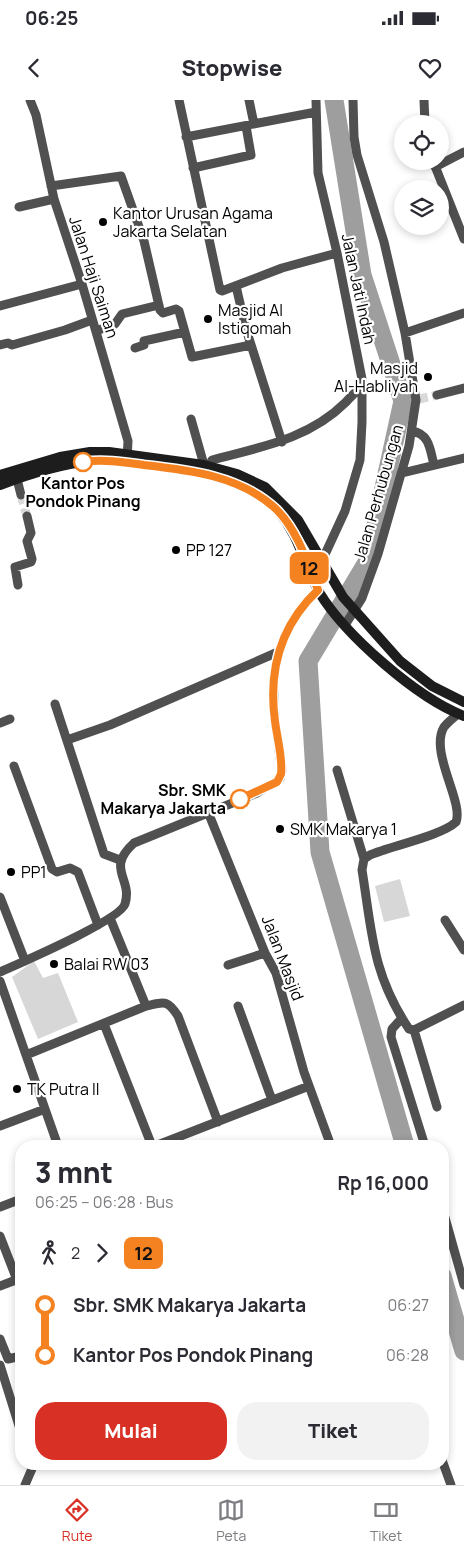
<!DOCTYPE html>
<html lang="id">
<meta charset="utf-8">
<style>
body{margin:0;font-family:Manrope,sans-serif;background:#f2f2f3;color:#2b2b33;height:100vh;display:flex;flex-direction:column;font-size:19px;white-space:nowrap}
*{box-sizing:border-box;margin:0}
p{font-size:16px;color:#7c7c81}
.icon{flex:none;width:28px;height:28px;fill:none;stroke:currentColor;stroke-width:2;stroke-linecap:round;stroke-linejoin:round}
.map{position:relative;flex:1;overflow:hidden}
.drawer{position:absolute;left:15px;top:1040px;width:434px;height:330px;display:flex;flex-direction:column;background:#fff;border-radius:20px;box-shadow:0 2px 8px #0003}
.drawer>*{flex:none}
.badge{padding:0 10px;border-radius:8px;font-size:18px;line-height:32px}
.fabs{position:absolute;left:394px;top:15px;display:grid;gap:10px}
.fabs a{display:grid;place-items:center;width:55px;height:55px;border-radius:50%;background:#fff;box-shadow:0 2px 8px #0003;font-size:25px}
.map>.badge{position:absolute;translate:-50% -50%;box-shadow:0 0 0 2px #fff}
.legs{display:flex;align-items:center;gap:8px;height:55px;padding:0 20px;font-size:16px}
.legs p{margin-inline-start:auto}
.summary{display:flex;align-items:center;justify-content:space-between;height:85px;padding:0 20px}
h1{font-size:28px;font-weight:800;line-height:38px}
.cta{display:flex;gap:10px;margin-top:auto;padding:10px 20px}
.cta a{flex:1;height:58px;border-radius:20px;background:#d93025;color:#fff;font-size:20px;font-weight:800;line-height:58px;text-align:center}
.cta a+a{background:#f2f2f3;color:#2b2b33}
ul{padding:0 20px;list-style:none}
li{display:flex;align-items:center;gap:18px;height:50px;font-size:19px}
li i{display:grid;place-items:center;width:8px;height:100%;margin:0 6px;background:currentColor}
li i::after{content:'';width:12px;height:12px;margin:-6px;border:4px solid;border-radius:50%;background:#fff}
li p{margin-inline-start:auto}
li:first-child i{background:linear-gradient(#0000 50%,currentColor 0)}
li:last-child i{background:linear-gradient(currentColor 50%,#0000 0)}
.status{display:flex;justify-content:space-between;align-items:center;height:35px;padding:0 25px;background:#fff;direction:ltr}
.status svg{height:14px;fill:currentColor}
header{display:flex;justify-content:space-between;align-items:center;height:65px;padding:0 20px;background:#fff;font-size:22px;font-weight:800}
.dock{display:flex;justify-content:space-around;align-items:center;height:70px;border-top:1px solid #e1e1e2;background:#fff;font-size:14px;color:#7c7c81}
.dock a{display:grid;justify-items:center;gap:2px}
.dock .on{color:#d93025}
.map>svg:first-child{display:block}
.green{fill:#d7d7d7}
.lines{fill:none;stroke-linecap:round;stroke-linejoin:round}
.river{stroke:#9e9e9e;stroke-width:19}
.minor-tunnel{stroke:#d9d9d9;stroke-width:9;stroke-dasharray:9 4.5;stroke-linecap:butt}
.minor{stroke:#505050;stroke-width:9}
.secondary{stroke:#1d1d1d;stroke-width:10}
.line-1-casing{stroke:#fff;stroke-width:11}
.line-1{stroke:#f58220;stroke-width:8}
.poi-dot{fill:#000;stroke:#fff;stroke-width:2}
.stop-1-dot{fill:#fff;stroke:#f58220;stroke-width:2.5}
.labels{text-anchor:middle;stroke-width:4.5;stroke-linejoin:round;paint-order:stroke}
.poi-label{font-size:16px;fill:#000;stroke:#fff;text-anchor:start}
.street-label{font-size:16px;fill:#000;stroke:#fff}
.stop-label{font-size:16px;font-weight:bold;fill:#000;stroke:#fff}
</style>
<div class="status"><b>06:25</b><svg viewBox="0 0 49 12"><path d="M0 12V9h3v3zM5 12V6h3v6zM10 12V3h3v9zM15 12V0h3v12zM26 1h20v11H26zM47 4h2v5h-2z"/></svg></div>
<header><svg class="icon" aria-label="back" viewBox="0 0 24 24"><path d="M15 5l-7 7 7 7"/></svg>Stopwise<svg class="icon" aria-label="heart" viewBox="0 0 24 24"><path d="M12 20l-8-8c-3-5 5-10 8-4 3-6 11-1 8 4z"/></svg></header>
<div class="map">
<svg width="464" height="1385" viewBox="0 0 464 1385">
<rect width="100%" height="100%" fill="#fff"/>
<path class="green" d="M400,779L410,816L384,822L375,786Z
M34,861L43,878L58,873L78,922L38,939L12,877Z"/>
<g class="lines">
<path class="river" d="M334,0L362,175L403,301L368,461L308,561L320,752L405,1046
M442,1176L464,1251"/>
<path class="minor-tunnel" d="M419,299L437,295
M21,395L27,416"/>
<path class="minor" d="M30,0L36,15L54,99L82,184L128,341L127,360
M179,0L220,190L222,191L282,168L337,153
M249,0L254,24
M316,0L318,73L337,153L362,279V322L360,360L345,411L321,463
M424,0L425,24
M186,37L316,12
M433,61L464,139
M435,67L464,52
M193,68L251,55L246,26
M51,86L121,76L144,141L160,210L163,213L176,209L179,211L192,257L251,245
M19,107L54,99
M236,186L246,229L282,342
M0,206L82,184
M96,231L115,224L122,214L159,205
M405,233L464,213
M0,245L8,243L12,245L65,230L92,220
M135,248L144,245V241L185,232
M437,295L464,288
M191,319L204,365
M412,331C430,334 430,350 434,365
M209,367L212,360C261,347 309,339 346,302C351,296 358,291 362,284
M402,373L464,358
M17,379L21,395
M18,485L15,467L31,462L32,459L27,441L31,433L27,416
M345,525L362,498L378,454L409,346L416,300L405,233L384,142L357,55L354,37L353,0
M55,604L104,754L120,760
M458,614C453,618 448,622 444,627C429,652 464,702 456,722C441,736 391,746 370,755L364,759L362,770C372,832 372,874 409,929L414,930L464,905
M0,623L10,619
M67,640L110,625L278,552
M14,666L52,769L57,772L70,768L78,772L98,825
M337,670L364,759
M208,712L265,853L276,873L304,972L331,1046
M0,797L25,861
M110,818L146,906
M445,820L464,850
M228,865L265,853
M0,872C20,863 120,820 125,804C133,778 105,769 134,743L257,693L280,679L282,671C272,601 261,544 318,490
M0,881L58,1046
M238,906L272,1000
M402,918L392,929L391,937L425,1046
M104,924L152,1046
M414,930L437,1007
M26,955L146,906C164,902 167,899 178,916L218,1022
M0,1026L45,1009
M155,1046L309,986
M0,1107L21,1099
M442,1107L464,1185
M0,1136L17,1180
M0,1186L21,1178
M0,1239L8,1259L21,1256
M0,1265L20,1329
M442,1360L451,1385
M25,1385L34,1364"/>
<path class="secondary" d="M0,375L60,357L90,352H109L204,365L237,374L265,387L298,420L343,497L400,561L432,586L464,602
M0,385C29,374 60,364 91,361C108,359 124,362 140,364C185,369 246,376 278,411C301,438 303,464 319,492C345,535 417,598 464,616"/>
</g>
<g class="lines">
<defs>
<path id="line-1" d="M83,362C103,359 123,362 144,365C189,370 241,376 276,409C298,431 307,462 318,490C281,525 268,570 275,621C277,638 283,658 281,674L277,682L240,699"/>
</defs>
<use href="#line-1" class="line-1-casing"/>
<use href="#line-1" class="line-1"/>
</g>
<g class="poi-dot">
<circle cx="103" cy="122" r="5"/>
<circle cx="208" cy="219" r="5"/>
<circle cx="428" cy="277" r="5"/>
<circle cx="176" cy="450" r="5"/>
<circle cx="280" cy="729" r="5"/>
<circle cx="11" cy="772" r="5"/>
<circle cx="54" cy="864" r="5"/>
<circle cx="17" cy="989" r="5"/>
</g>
<g class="stop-1-dot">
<circle cx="83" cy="362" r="9"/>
<circle cx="240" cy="699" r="9"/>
</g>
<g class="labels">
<g class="poi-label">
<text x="113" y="119">Kantor Urusan Agama<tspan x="113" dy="18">Jakarta Selatan</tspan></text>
<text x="218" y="216">Masjid Al<tspan x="218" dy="18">Istiqomah</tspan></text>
<text x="418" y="274" text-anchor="end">Masjid<tspan x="418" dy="18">Al-Habliyah</tspan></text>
<text x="186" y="456">PP 127</text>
<text x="290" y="735">SMK Makarya 1</text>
<text x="21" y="778">PP1</text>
<text x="64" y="870">Balai RW 03</text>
<text x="27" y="995">TK Putra II</text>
</g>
<g class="street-label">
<text transform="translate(94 177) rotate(72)" y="6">Jalan Haji Saiman</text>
<text transform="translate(359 189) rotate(78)" y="6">Jalan Jati Indah</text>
<text transform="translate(378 393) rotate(-74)" y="6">Jalan Perhubungan</text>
<text transform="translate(283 858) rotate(69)" y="6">Jalan Masjid</text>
</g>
<g class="stop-label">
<text x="83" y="389">Kantor Pos<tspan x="83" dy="18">Pondok Pinang</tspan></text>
<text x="226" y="696" text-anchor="end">Sbr. SMK<tspan x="226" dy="18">Makarya Jakarta</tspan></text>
</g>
</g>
</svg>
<div class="fabs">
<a><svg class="icon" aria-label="locate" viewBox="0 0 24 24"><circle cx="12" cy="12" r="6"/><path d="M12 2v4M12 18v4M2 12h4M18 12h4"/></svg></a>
<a><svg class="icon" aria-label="layers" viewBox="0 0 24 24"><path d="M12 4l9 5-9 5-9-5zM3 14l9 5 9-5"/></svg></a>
</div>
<b class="badge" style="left:309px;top:468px;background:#f58220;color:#111">12</b>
<section class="drawer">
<div class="summary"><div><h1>3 mnt</h1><p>06:25 – 06:28 · Bus</p></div><b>Rp 16,000</b></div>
<div class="legs"><svg class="icon" aria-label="walk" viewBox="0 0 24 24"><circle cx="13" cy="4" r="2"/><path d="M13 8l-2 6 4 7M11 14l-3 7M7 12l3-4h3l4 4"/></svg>2<svg class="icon" aria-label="forward" viewBox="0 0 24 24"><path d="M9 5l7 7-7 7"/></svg><b class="badge" style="background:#f58220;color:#111">12</b></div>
<ul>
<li><i style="color:#f58220"></i><b>Sbr. SMK Makarya Jakarta</b><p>06:27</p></li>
<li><i style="color:#f58220"></i><b>Kantor Pos Pondok Pinang</b><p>06:28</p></li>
</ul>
<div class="cta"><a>Mulai</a><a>Tiket</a></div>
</section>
</div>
<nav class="dock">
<a class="on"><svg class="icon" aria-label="directions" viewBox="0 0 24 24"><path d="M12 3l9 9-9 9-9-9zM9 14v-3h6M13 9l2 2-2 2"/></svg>Rute</a>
<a><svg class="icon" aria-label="map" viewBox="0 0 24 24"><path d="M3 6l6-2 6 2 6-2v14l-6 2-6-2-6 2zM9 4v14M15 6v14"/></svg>Peta</a>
<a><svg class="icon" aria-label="tickets" viewBox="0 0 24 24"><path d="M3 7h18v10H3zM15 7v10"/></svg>Tiket</a>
</nav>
